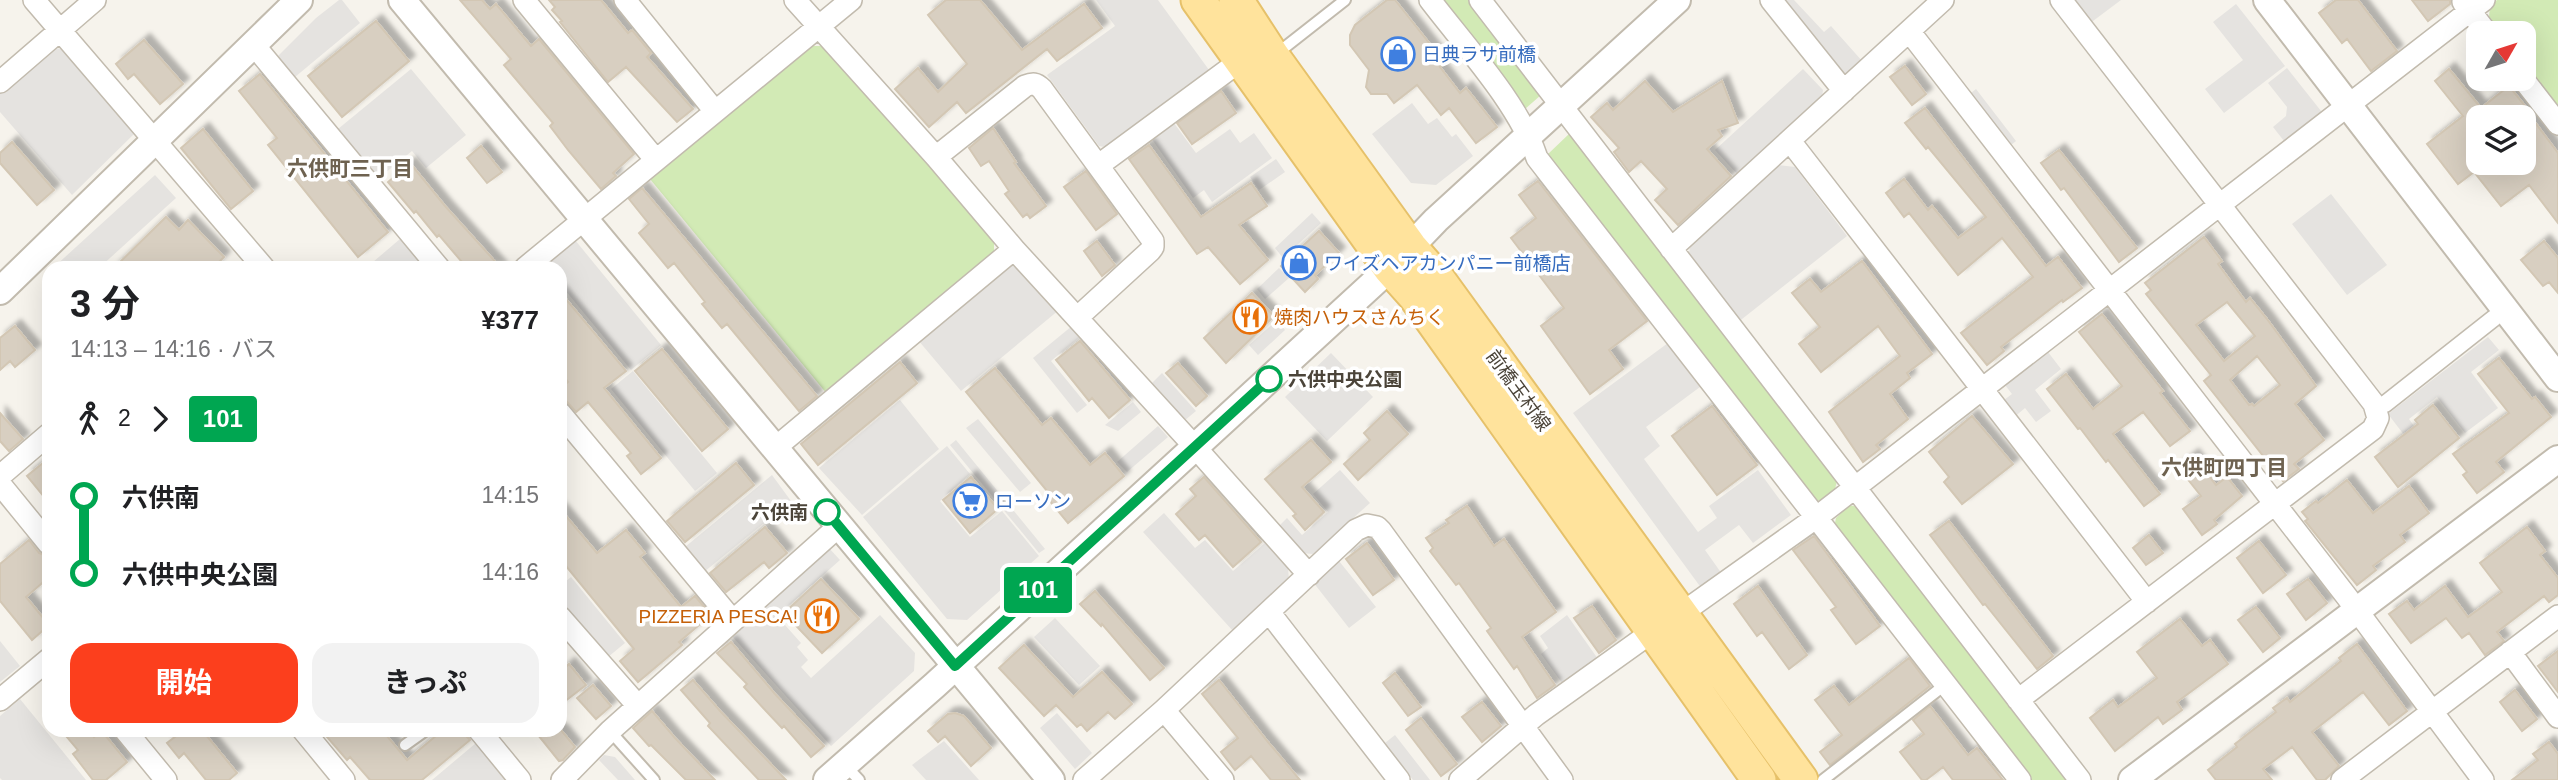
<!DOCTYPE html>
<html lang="ja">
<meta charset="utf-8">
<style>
body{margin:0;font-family:Arial,"Noto Sans JP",sans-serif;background:#f2f2f2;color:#202124;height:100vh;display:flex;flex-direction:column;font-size:26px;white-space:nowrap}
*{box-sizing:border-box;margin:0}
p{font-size:23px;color:#757577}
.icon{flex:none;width:38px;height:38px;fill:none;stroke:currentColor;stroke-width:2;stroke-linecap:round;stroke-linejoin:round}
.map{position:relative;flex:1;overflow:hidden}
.drawer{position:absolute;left:42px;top:261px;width:525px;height:476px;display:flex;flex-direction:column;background:#fff;border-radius:21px;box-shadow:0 7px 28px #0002}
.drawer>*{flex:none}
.badge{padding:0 14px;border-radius:5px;font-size:24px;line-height:46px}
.needle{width:46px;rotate:51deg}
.buttons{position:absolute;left:2466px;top:21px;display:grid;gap:14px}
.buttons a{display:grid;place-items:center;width:70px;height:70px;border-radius:14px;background:#fff;box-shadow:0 7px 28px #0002;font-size:35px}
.map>.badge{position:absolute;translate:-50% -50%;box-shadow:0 0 0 4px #fff}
.legs{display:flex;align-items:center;gap:10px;height:77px;padding:0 28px;font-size:23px}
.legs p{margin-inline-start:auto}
.head{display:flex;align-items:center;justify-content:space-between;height:119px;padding:0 28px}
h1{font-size:38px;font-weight:700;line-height:52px}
.cta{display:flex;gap:14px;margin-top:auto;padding:14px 28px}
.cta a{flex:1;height:80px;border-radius:21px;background:#fc3f1d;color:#fff;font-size:28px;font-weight:700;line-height:80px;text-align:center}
.cta a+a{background:#f2f2f2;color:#202124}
ul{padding:0 28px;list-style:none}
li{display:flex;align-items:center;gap:24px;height:77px;font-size:26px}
li i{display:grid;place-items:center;width:10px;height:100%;margin:0 9px;background:currentColor}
li i::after{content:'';width:18px;height:18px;margin:-9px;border:5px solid;border-radius:50%;background:#fff}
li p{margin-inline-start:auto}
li:first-child i{background:linear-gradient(#0000 50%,currentColor 0)}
li:last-child i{background:linear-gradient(currentColor 50%,#0000 0)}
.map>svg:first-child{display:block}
.green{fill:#d2eab5}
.parking{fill:#e5e3e0}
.building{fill:#d8cfc1;stroke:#d3c7b4;stroke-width:2;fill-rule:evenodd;filter:url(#shadow)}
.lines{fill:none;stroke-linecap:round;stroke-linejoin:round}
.service-casing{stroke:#c2bbae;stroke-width:14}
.pedestrian-casing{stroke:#c2bbae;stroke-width:19}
.minor-casing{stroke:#c2bbae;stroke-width:24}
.tertiary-casing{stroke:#c2bbae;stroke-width:30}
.primary-casing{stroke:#e6c16a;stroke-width:37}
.service{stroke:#fff;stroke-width:10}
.pedestrian{stroke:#fff;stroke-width:16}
.minor{stroke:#fff;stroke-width:21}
.tertiary{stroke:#fff;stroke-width:26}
.primary{stroke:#ffe39c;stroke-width:33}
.line-1-casing{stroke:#fff;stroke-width:16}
.line-1{stroke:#00a651;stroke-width:10}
.stop-1-dot{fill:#fff;stroke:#00a651;stroke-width:3.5}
.labels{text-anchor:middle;stroke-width:7;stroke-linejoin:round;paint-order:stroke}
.shop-label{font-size:19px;fill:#366cbe;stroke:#fff;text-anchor:start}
.food-label{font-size:19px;fill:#c56008;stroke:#fff;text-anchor:start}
.stop-label{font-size:19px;font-weight:bold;fill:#4b4439;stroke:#fff;text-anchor:start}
.street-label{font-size:19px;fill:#4b4439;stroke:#fff}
.neighbourhood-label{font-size:21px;font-weight:bold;fill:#6e6250;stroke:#fff}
</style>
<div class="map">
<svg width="2558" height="780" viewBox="0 0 2558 780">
<defs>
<filter id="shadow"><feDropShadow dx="6" dy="-6" stdDeviation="2" flood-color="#0004"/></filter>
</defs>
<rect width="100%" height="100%" fill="#f6f3ec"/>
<path class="green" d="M1440,0H1469L1541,95L1525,109Z
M2497,0H2558V107L2524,62V33H2501L2489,17L2490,6Z
M812,46H824L994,240V251L827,394L650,179Z
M1570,133L1837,481L1835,489L1823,501L1814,500L1547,155Z
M1849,505L1858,507L2069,780H2030L1834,528L1836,518Z"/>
<path class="parking" d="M339,0H342L360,23L295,77L278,56L316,18Z
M1096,0H1158L1212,74L1110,148L1099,146L1047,75L1115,26Z
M1776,0H1794L1824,32L1831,26L1863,62L1848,77L1835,76Z
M2069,0H2121L2089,24Z
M2236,4L2285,66L2224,113L2205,89L2243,60L2213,22Z
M51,48L64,49L134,134L72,195L0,112V92Z
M2287,68L2325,116L2288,146L2273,127L2286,116L2287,107L2268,83Z
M411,69L466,135L426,168L412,151L379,178L338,129Z
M1803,69L1823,90L1821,103L1740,177L1715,150Z
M1976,89L2016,141L2006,149L1966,97Z
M1412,103L1428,124L1437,118L1452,137L1456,134L1473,156L1436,185L1411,183L1372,134Z
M1171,119L1196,153L1230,129L1240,143L1254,133L1272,158L1212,202L1204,190L1193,198L1149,135Z
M1276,159L1285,172L1259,190L1250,177Z
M1777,165L1795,167L1847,236L1737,323L1688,260L1690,246Z
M155,175L176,198L99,268H53Z
M2331,194L2387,265L2347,295L2292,224Z
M1312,213L1321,223L1283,258L1275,248Z
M400,239L425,268H366Z
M575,240L661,345L631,370L560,284V268H541Z
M1010,265L1022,269L1059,310L961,391L918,340Z
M1279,268L1289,278L1265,299L1257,289Z
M1277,320L1285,330L1258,355L1249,345Z
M1072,326L1080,337L1051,361L1087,405L1077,413L1033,358Z
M2488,337L2499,350L2471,372L2498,408L2465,433L2437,397L2409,419L2428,445L2418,453L2388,414Z
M1668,343L1700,387L1646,427L1660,446L1644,459L1698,532L1717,518L1709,506L1758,470L1791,515L1753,543L1739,525L1705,550L1722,574L1702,589L1573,413Z
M2048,352L2061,369L2035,390L2051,411L2036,422L2025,408L2012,419L2000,403L2012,394L2005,385Z
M1331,353L1373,397L1327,441L1285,397Z
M633,371L717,473L695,491L611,389Z
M1162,373L1196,411L1184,421L1151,384Z
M900,400L939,449L862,515L819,468Z
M1133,402L1141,412L1118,431L1105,425Z
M978,419L1031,483L1020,492L966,428Z
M1158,426L1168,437L1127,472L1117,462Z
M956,440L1045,549L1039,553L950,445Z
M947,446L970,474L940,501L970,537L1002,511L1039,556L967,620L947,619L863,517Z
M1340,470L1370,503L1313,554L1302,553L1278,527L1287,518L1302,535L1328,512L1313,494Z
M772,475L791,501L704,572L685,547Z
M1164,513L1195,548L1205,540L1233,571L1265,543L1288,568L1289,580L1233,631L1143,532Z
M828,547L840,560L777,616L801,643L797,647L808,660L801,667L811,678L880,615L915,653L914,671L831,746L731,635Z
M1339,561L1376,607L1349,628L1313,582Z
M571,577L625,643L602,662L560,611V586Z
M1567,615L1598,659L1562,683L1541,654L1548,648L1540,636Z
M1055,618L1100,666L1079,685L1034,637Z
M0,641L20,666L0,682Z
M20,699L86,780H2L0,778V716Z
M1057,713L1092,753L1075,769L1040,728Z
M1395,735L1430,780H1413L1385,743Z
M944,741L979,780H926L912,765Z
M476,743L506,780H432Z
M604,755L615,757L635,780H618L599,760Z"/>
<path class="building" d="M460,0H482L490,9L496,4L531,46L539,39L634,154L613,173L616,176L601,189L568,150L550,126L553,123L504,65L511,59Z
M549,0H601L628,33L632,30L651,53L647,57L693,109L677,122L626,67L608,82L560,22L562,21L552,10L555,7Z
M946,0H980L1022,50L1084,4L1102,28L1057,61L1047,49L966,113L957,102L929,127L895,89L918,68L938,92L967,64L928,15Z
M1387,0H1395L1445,63L1440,67L1460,93L1466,88L1497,127L1476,143L1449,108L1441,115L1417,85L1394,103L1387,94H1371L1366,87L1369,70L1350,45V35L1355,25Z
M2336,0H2358L2397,51L2371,71L2347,39L2342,43L2319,13Z
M2412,0H2450V4L2428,21Z
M376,21L409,61L342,117L308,76Z
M144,40L183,84L160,104L134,74L128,79L116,64Z
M1905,66L1926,94L1912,105L1890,77Z
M2449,69L2481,108L2509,86L2534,117H2531L2558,153V223L2529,185L2501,206L2474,172L2458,184L2427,144L2463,116L2435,81ZM2478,117H2524V163H2478Z
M260,74L388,232L358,257L268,145L277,138L239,91Z
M1645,81L1673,112L1722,81L1738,123L1718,130L1722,136L1707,149L1731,176L1678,225L1655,200L1667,189L1641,161L1629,172L1614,152L1619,148L1591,117L1607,103L1613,110Z
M1221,91L1236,113L1192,144L1177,123Z
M1925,108L2046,266L2058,257L2082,288L2063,302L2062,300L2001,347L2004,351L1987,365L1961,333L2033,277L2002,238L1958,275L1909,213L1904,217L1886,193L1904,179L1928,210L1932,206L1958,238L1986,217L1928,147L1926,149L1905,123Z
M993,128L1016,162L1014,163L1046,206L1030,218L1027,214L1023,217L1005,194L1009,191L989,161L981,166L969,148Z
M203,129L253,191L231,209L181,148Z
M12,142L54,190L37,205L0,163V153Z
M1149,145L1201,217L1251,183L1267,206L1239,225L1268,260L1240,284L1208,247L1197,254L1129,159Z
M481,146L502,172L487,183L467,158Z
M2059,150L2137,248L2119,262L2064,188L2061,190L2041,163Z
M410,163L445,206L501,268H467L439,235L437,237L416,211L414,213L388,182Z
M1086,171L1117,214L1096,230L1064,187Z
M1538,181L1647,321L1609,350L1623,369L1590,394L1541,326L1564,308L1511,238L1536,218L1519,195Z
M642,188L817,396L799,411L727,324L722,328L702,304L705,302L674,263L668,268L639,233L649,224L629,199Z
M166,217L179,230L188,220L224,257L213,268H114Z
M1319,231L1339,253L1315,275L1318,279L1305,292L1281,266Z
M2204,237L2222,261L2218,264L2246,302L2250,298L2267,319L2316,386L2295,404L2324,440L2294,464L2299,469L2283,481L2204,381L2211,375L2146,294L2151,290L2145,283ZM2227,302L2255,336L2224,361L2196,325ZM2257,356L2280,385L2254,406L2252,404L2249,405L2230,380Z
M1097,241L1115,265L1102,276L1084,251Z
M2544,241L2558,258V293L2549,282L2543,286L2521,260Z
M1862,261L1932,354L1907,373L1910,378L1890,394L1908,419L1876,445L1880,449L1863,462L1829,412L1900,356L1878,326L1821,372L1799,344L1820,327L1792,293L1810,279L1821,292Z
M560,292L626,371L604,388L661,458L641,474L627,456L631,453L588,402L576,412L560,394V389L568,382L560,372Z
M1252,293L1274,316L1226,363L1204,338Z
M2102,314L2163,391L2160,393L2190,431L2170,446L2143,412L2113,434L2160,494L2144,506L2108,460L2106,462L2080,428L2078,429L2047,389L2066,374L2093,409L2122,386L2079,332Z
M15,326L35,350L15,367L10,361L0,370V338Z
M1080,341L1130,400L1109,418L1092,398L1089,401L1056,360Z
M662,349L728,429L702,451L635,371Z
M2499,358L2532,399L2535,397L2551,417L2496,462L2504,472L2477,493L2463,475L2467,472L2453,454L2509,413L2478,374Z
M900,362L917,383L818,465L801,444Z
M1178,363L1207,396L1196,406L1166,373Z
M995,368L1042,425L1051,418L1090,465L1105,453L1124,476L1068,523L1049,500L1052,497L966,392Z
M2433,405L2459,438L2398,487L2375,457L2418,424L2415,420Z
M1712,406L1757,465L1717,495L1672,436Z
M1387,411L1408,434L1358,480L1344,464L1370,440L1364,433Z
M0,413L23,439L9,451L0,441Z
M1972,416L2013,464L1962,504L1944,482L1949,477L1929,452Z
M1311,440L1331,462L1302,487L1324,512L1305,530L1293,516L1296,514L1265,479Z
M2193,455L2216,485L2227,477L2242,496L2214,520L2217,524L2202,535L2183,509L2201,496L2178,467Z
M49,458V503L27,476Z
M736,463L754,485L685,542L667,521Z
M971,477L998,509L970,533L943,500Z
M1204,477L1261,542L1233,567L1205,535L1199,540L1176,514L1196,496L1190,489Z
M2347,480L2373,513L2409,486L2429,513L2400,535L2405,542L2373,566L2376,570L2357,585L2305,521L2308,519L2302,512L2316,501L2318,503Z
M1467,506L1494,546L1504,539L1556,612L1522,637L1555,685L1537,698L1517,666L1514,669L1487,631L1491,628L1459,583L1456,585L1430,551L1433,548L1426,538L1449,523L1446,520Z
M560,509L597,553L626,530L645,553L640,557L681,607L695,596L711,615L679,642L682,645L638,682L620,661L634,649L566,566L560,571Z
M1949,521L2053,656L2037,669L1985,604L1983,605L1930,535Z
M765,527L787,553L769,568L764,562L726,592L710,573Z
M2527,527L2545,551L2540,555L2558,578V595L2549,602L2544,596L2497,632L2504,641L2485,655L2469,633L2462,638L2446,618L2411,643L2389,614L2407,601L2414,610L2445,586L2468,617L2502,592L2480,563Z
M2149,535L2163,553L2146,565L2133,548Z
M1814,536L1880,626L1856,644L1831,610L1836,607L1793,550Z
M29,540L39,553L49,557V577L26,597L49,625L32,640L0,601V564Z
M2259,541L2286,575L2263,593L2237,558Z
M1367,543L1394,580L1373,595L1346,559Z
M821,579L859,619L822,653L784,613Z
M2308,579L2327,603L2306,620L2287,594Z
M1758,586L1807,655L1789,669L1762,632L1757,636L1734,604Z
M1095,591L1164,668L1150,680L1102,624L1101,626L1080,604Z
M1592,606L1616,640L1599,653L1574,618Z
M2256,607L2280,638L2263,652L2238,620Z
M2180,619L2202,646L2210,640L2228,664L2177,702L2182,710L2163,724L2158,717L2115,751L2090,718L2113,700L2118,707L2157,678L2137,652Z
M731,642L775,694L824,746L811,757L784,726L782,728L766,711L744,687L747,684L717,653Z
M2357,644L2407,711L2389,725L2363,692L2312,732L2339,766L2325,780H2317L2292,747L2263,769L2272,780H2216L2208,770L2237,747L2235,744L2276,712L2273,708L2287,698L2290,702L2341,661L2339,658Z
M1024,645L1073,697L1102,672L1132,704L1115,719L1108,712L1087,731L1081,724L1077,727L1056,705L1044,716L999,668Z
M2558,651V692L2538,666Z
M1909,658L1930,686L1830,765L1820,752L1842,735L1815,700L1834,686L1849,705Z
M569,664L586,685L560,705V672Z
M1395,673L1421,707L1408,716L1383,683Z
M693,680L721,712L786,780H759L708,726L710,723L681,690Z
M1219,680L1268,742L1300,780H1271L1251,756L1235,770L1221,752L1238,738L1202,694Z
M593,685L611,706L596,719L577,698Z
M2515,690L2537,719L2522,731L2500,702Z
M1482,702L1501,726L1482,742L1462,717Z
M1930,706L1968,755L1977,748L2003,780H1953L1943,767L1926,780H1922L1900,752L1924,734L1913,720Z
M652,711L675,738L715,780H686L651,745L649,746L633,728Z
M955,713L964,716L991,748L971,766L945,736L938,742L928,731L948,714Z
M1421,718L1457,764L1441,776L1406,730Z
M61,730H88L94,737L101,730L127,762L106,780H93L73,754L78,750Z
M184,730H202L237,773L229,780H206L184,753L179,758L167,743Z
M321,730H382L407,760L443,730H461L470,740L422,780H370L350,757L347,760Z
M534,730H561L575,747L563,760L559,761Z
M2549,742L2558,754V780H2512L2538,760L2533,754Z"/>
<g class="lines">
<defs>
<path id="service" d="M1275,55L1345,0
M610,731L654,780
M405,745L426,730
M844,764L859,780
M1823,780L1946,684"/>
<path id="pedestrian" d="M2376,407L2385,404L2494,318"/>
<path id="minor" d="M34,0L264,268
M524,0L655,159
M625,0L714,110
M795,0L936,157L1014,249L1195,447L1309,575
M1430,0C1465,46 1519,104 1537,158L2020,780
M1480,0L2080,780
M1771,0L1844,91
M2463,2L2487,33
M1909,31L2347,597L2483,780
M253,44L439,268
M2523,79L2558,124
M0,82L95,0
M1790,141L2147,602
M936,157L1025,86C1033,83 1036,83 1042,89L1153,241V247L1150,251L1078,317
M1099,165L1240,61
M1671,249L1943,0
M525,268L851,0
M560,413L733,621
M775,448L1014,249
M0,476L49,434
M0,484L49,544
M1269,612L1399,780
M1682,613L1817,517L2484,0
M560,617L638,706
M2510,652L2558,717
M0,700L49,659
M2018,700L2373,429L2378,418L2374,404L2061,0
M1164,710L1223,780
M125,730L166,780
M303,730L344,780
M479,730L520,780
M562,780L610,731L839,526
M1084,780L1164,710L1356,530L1367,525L1377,527L1381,531L1562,780
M1460,780L1536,715L1652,632
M2342,780L2558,616"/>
<path id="tertiary" d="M402,0L1051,780
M2267,0L2558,378
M0,291L299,0
M827,780L935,685L1195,447L1390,268L1436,220L1677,0
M2132,780L2558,459"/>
<path id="primary" d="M1198,0L1390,268L1415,296L1759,780
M1236,0L1273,57L1410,247L1437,278L1801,780"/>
</defs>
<use href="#service" class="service-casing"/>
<use href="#pedestrian" class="pedestrian-casing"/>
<use href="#minor" class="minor-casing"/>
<use href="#tertiary" class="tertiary-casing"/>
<use href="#primary" class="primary-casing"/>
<use href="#service" class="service"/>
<use href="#pedestrian" class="pedestrian"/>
<use href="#minor" class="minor"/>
<use href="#tertiary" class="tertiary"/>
<use href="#primary" class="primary"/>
</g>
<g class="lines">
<defs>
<path id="line-1" d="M827,512L955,666L1269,379"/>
</defs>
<use href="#line-1" class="line-1-casing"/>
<use href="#line-1" class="line-1"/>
</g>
<defs>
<symbol id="shop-ring" viewBox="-11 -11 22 22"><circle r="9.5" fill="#fff" stroke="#3f7fe0" stroke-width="1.5"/><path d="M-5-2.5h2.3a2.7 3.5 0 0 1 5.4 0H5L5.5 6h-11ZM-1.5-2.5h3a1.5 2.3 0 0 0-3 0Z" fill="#3f7fe0"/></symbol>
<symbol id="restaurant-ring" viewBox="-11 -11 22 22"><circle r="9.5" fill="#fff" stroke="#e8710a" stroke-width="1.5"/><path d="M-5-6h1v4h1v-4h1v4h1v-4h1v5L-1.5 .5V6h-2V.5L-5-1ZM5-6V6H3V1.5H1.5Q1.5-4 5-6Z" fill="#e8710a"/></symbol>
<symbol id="supermarket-ring" viewBox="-11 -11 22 22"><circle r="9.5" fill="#fff" stroke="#3f7fe0" stroke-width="1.5"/><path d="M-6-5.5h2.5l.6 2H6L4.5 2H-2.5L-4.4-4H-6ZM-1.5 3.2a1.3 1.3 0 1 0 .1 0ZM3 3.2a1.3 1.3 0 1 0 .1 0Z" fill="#3f7fe0"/></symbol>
</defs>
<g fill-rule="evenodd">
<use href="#shop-ring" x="1379" y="35" width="38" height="38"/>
<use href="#shop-ring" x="1280" y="244" width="38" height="38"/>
<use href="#restaurant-ring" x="1231" y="298" width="38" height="38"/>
<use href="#supermarket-ring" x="951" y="482" width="38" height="38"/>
<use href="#restaurant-ring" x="803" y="597" width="38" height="38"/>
</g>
<g class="stop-1-dot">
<circle cx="1269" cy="379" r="12"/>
<circle cx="827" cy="512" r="12"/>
</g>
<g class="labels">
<g class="shop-label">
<text x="1422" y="61">日典ラサ前橋</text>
<text x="1324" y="270">ワイズヘアカンパニー前橋店</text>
<text x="995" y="508">ローソン</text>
</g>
<g class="food-label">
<text x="1274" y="324">焼肉ハウスさんちく</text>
<text x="798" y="623" text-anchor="end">PIZZERIA PESCA!</text>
</g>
<g class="stop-label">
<text x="1288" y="386">六供中央公園</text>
<text x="808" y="519" text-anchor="end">六供南</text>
</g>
<g class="street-label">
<text transform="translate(1519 390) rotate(54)" y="7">前橋玉村線</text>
</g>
<g class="neighbourhood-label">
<text x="350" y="176">六供町三丁目</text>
<text x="2224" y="475">六供町四丁目</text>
</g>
</g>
</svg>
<div class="buttons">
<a><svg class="needle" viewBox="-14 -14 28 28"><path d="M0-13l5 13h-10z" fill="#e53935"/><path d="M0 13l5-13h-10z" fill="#757577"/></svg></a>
<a><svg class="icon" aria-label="layers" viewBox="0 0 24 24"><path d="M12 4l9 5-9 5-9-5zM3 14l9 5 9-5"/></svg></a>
</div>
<b class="badge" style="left:1038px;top:590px;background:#00a651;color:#fff">101</b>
<section class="drawer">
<div class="head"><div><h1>3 分</h1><p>14:13 – 14:16 · バス</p></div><b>¥377</b></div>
<div class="legs"><svg class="icon" aria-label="walk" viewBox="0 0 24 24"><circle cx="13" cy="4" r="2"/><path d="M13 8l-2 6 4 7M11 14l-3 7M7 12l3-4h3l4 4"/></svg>2<svg class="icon" aria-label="forward" viewBox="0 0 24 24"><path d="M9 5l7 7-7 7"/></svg><b class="badge" style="background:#00a651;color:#fff">101</b></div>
<ul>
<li><i style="color:#00a651"></i><b>六供南</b><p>14:15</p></li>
<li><i style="color:#00a651"></i><b>六供中央公園</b><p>14:16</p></li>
</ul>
<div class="cta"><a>開始</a><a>きっぷ</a></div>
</section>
</div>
